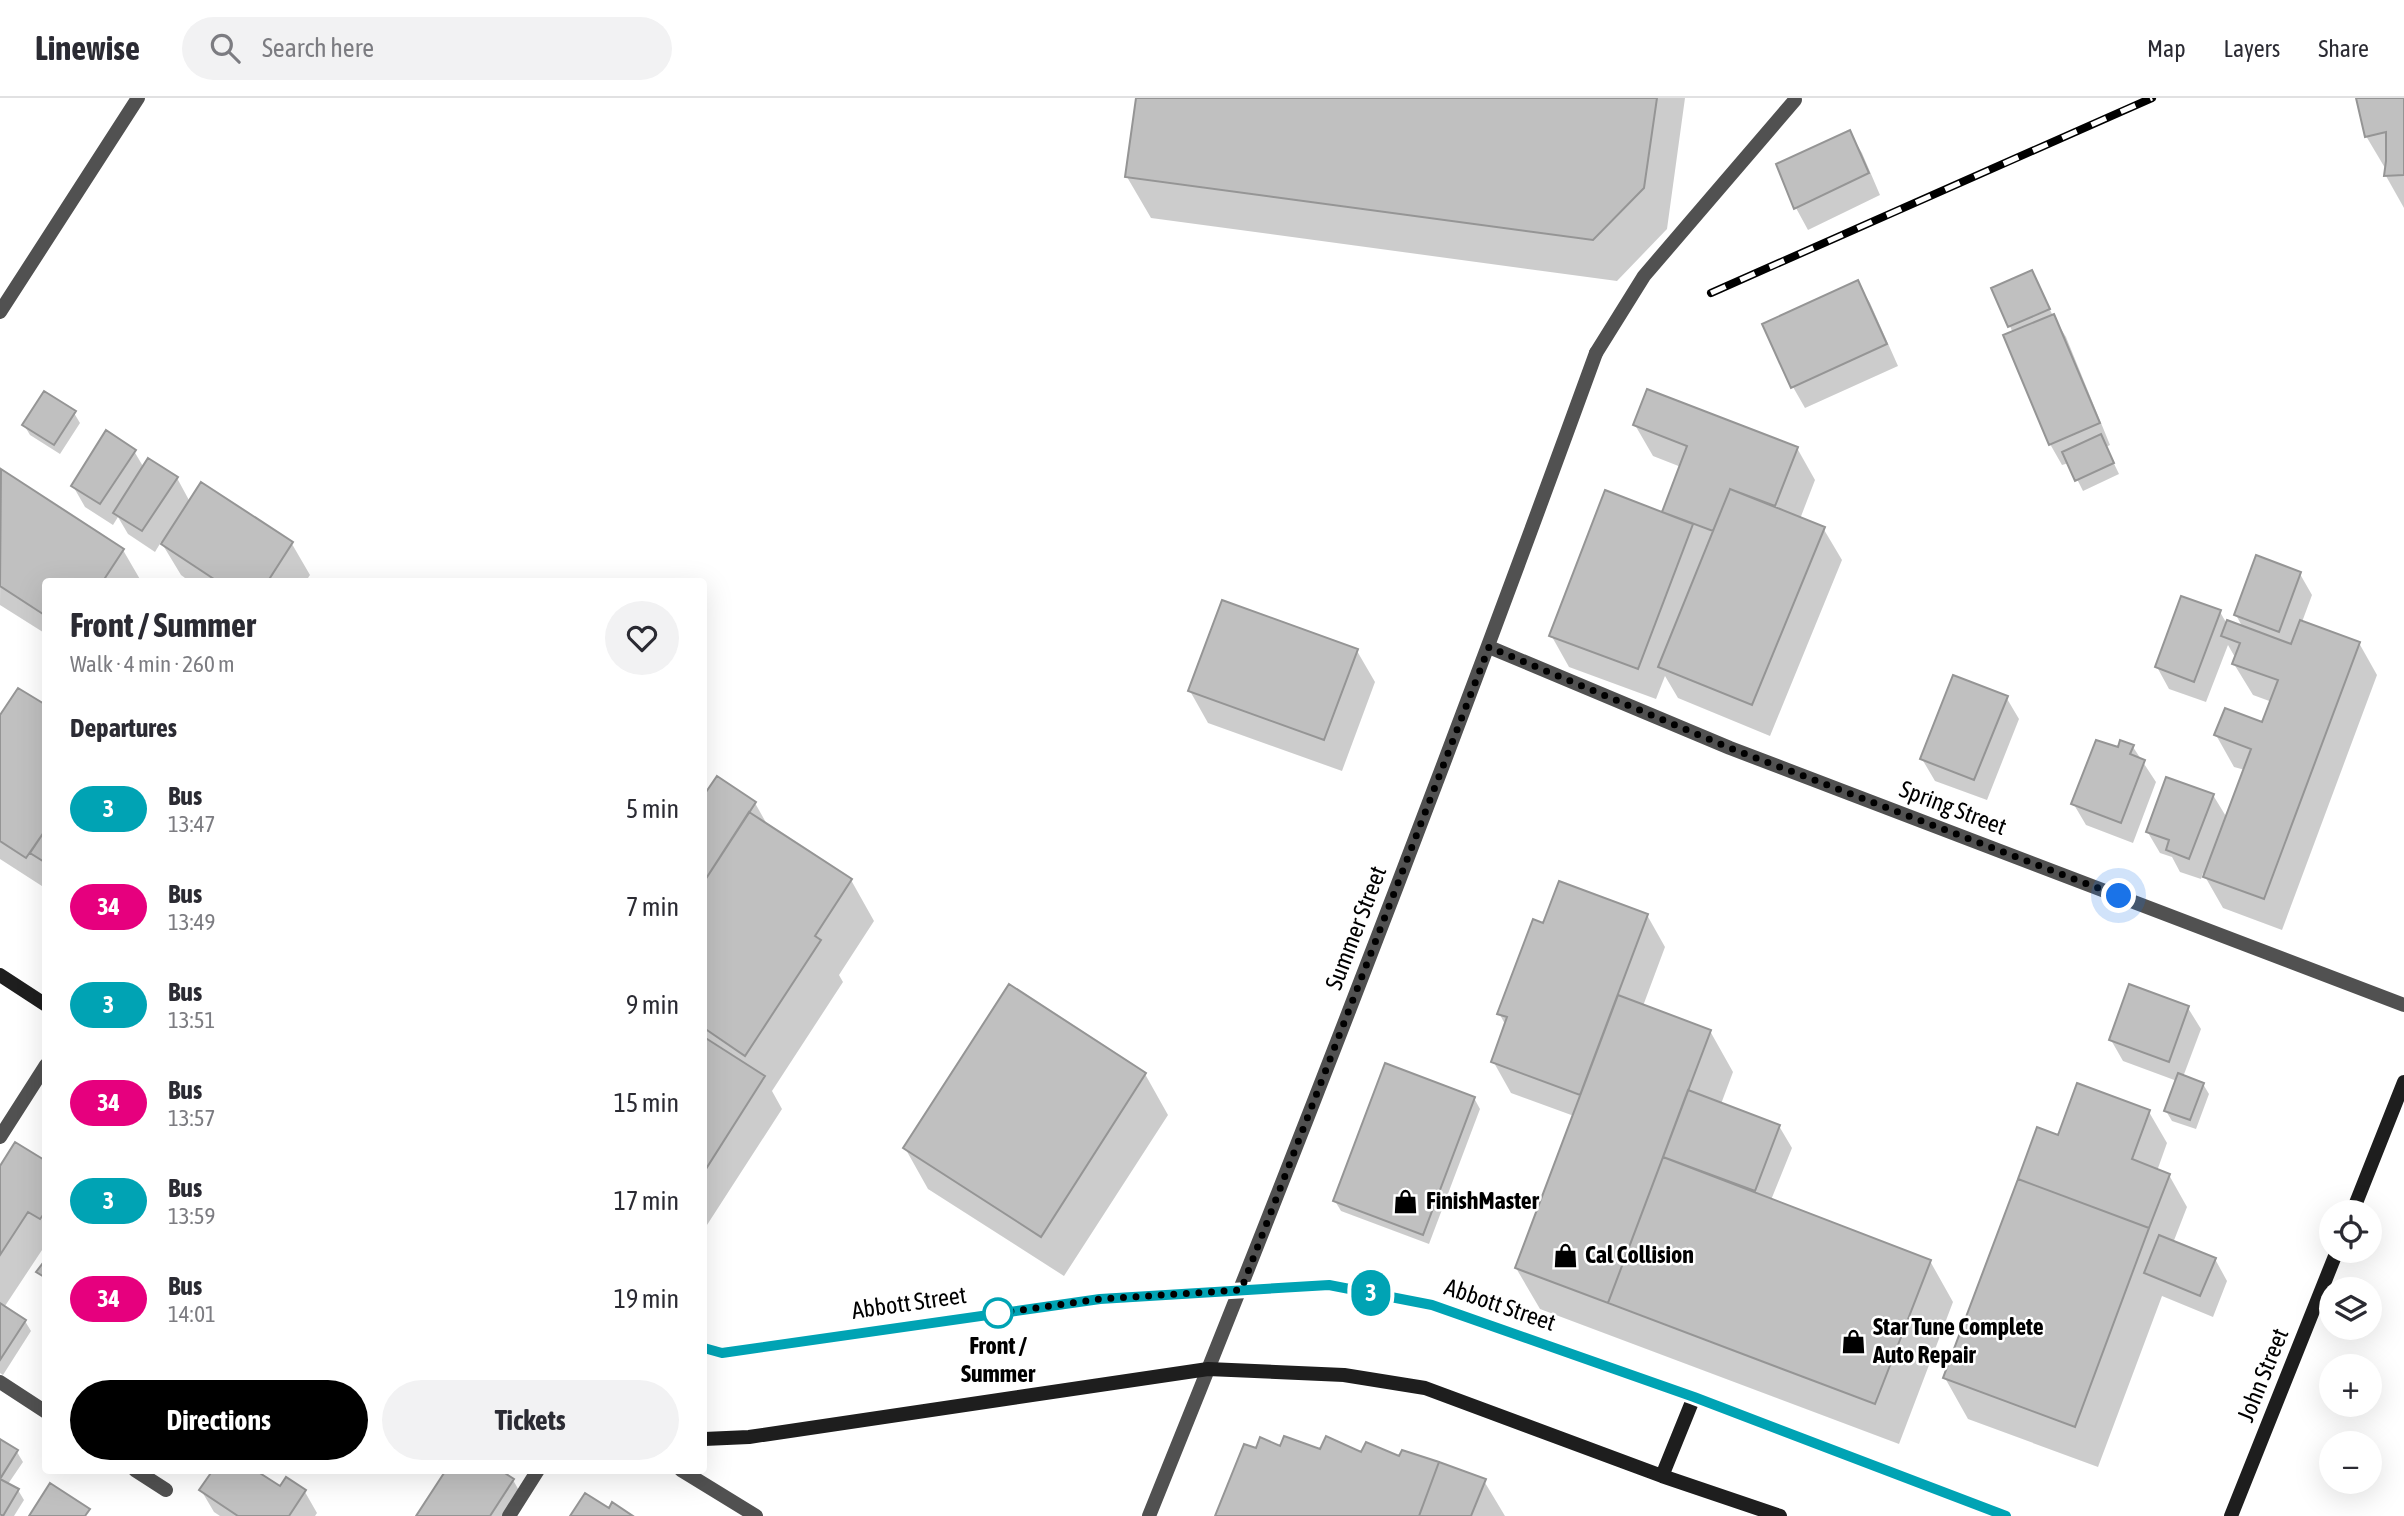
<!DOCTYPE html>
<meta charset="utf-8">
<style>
body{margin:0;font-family:"Asap Condensed",sans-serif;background:#f2f2f3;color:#2b2b33;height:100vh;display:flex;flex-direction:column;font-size:26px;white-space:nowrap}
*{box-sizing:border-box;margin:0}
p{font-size:23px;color:#7c7c81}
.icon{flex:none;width:38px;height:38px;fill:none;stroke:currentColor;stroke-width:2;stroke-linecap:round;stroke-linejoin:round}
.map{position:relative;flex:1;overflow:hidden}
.side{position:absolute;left:42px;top:480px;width:665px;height:896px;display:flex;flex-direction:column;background:#fff;border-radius:7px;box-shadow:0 7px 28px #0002}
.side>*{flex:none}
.badge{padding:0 14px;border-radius:23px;font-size:24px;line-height:46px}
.controls{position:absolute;left:2319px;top:1102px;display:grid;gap:14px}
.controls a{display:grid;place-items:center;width:63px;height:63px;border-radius:50%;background:#fff;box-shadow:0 7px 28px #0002;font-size:35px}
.you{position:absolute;width:35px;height:35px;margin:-18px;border:5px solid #fff;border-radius:50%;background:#1a73e8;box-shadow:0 0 0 10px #1a73e833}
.map>.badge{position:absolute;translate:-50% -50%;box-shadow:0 0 0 4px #fff}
h2{padding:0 28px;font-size:26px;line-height:63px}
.round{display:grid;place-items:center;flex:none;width:74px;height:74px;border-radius:37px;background:#f2f2f3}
.head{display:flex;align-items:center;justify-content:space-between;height:119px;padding:0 28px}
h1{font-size:33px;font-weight:700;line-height:52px}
.action{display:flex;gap:14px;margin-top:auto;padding:14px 28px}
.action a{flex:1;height:80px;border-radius:42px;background:#000;color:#fff;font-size:28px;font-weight:700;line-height:80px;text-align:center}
.action a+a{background:#f2f2f3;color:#2b2b33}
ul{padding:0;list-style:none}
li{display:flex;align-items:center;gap:21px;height:98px;padding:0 28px}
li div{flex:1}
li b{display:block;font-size:26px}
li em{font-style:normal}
li .badge{min-width:77px;font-weight:700;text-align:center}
header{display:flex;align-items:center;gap:42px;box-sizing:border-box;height:98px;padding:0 35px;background:#fff;border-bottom:2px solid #e1e1e2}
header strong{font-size:33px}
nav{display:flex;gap:38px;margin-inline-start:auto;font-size:24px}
.search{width:490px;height:63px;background:#f2f2f3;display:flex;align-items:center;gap:18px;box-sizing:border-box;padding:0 24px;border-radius:38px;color:#7c7c81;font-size:26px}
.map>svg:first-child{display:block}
.shadow{fill:#0003}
.building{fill:#c0c0c0;stroke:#959595;stroke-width:2}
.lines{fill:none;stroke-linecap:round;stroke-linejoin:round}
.service{stroke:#515151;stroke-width:14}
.minor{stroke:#515151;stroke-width:14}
.tertiary{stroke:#515151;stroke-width:14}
.secondary{stroke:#1e1e1e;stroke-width:14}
.rail-casing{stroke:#000;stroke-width:8}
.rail{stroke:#fff;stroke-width:5;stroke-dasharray:16;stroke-linecap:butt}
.line-casing{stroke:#fff;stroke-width:16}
.line{stroke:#00a3b4;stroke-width:10}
.walk{stroke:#000;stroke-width:7;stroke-dasharray:0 12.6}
.stop-dot{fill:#fff;stroke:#00a3b4;stroke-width:3.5}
.labels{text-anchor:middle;stroke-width:5;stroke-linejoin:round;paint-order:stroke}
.street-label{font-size:24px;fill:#000;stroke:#fff}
.poi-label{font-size:24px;font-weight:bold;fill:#000;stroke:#fff;text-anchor:start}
.stop-label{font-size:24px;font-weight:bold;fill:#000;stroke:#fff}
</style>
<header>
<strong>Linewise</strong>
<div class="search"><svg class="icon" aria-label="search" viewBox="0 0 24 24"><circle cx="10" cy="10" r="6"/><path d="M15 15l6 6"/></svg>Search here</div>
<nav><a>Map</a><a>Layers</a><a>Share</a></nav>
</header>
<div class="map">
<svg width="2404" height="1418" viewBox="0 0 2404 1418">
<rect width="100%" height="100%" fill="#fff"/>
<path class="shadow" d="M1138,0H1685L1667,131L1617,183L1151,120L1127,79Z
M2357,0H2404V110L2386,78L2387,69L2385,70L2366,38Z
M1849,34L1862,55L1880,97L1808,132L1796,110L1778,67Z
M2032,174L2053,218L2066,239L2110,347L2106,349L2119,376L2083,393L2069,365L2062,367L2050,346L2013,235L1993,191Z
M1857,184L1870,205L1898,268L1805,310L1793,289Z
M74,315L80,325L60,356L30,337L24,327Z
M1635,327L1797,350L1815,382L1800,421L1823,430L1842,462L1770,638L1678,600L1665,578L1656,601L1569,569L1551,537L1663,416L1681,369L1653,358Z
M134,353L144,370L177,380L190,404L202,386L292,446L310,477L306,483H189L181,477L161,444L155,454L128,436L118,419L113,427L85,409L73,388Z
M1,373L123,452L141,483H46V536L0,507Z
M2300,476L2312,497L2302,524L2359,545L2377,577L2282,832L2223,810L2203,775L2201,781L2180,774L2172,759L2160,755L2147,733L2213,697L2227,720L2245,672L2234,669L2216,637L2263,626L2272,604L2253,597L2234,566L2236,561L2228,547L2206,604L2169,591L2157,569L2220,514L2227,526L2243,530L2236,517Z
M1357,553L1375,584L1342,673L1208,625L1190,593Z
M2006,599L2019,621L1987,702L1935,683L1922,661Z
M46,609V789L45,790L0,761V620Z
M2133,649L2156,684L2133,745L2086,727L2073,705L2119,652Z
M704,694L755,705L768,728L851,782L874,823L839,877L843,884L772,993L782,1011L707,1127L704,1125Z
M1647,817L1665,849L1643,908L1710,933L1733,974L1721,1006L1779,1028L1792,1050L1771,1102L1930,1163L1953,1204L1899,1346L1540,1211L1516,1170L1574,1018L1511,995L1493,963L1506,928L1499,915L1545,828Z
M2188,910L2201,931L2183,979L2203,986L2209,996L2196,1031L2172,1023L2166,1013L2177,983L2123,963L2111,942Z
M1145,976L1168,1017L1064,1178L928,1091L905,1050Z
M1474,1000L1480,1011L1429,1146L1341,1113L1335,1103Z
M2149,1014L2167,1045L2157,1073L2169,1077L2187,1109L2173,1145L2215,1161L2227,1183L2213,1219L2162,1198L2098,1369L1968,1321L1945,1280L2059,1039Z
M46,1065V1146L5,1208L25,1223L31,1233L3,1277L0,1275V1071Z
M0,1343L17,1354L23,1364L8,1386L18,1392L24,1402L14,1418H0Z
M1282,1350L1399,1360L1484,1383L1505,1418H1217L1257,1353Z
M215,1372H254L281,1391L305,1394L317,1415L315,1418H220L214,1414L201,1392Z
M448,1372H497L513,1382L525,1403L515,1418H418Z"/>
<path class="building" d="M1136,0H1657L1644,90L1593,142L1125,79Z
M2356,0H2404V77L2384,78L2386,63V34L2365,39Z
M1850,32L1869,75L1794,111L1776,66Z
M2032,172L2050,211L2008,229L1991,190Z
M1858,182L1887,246L1791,290L1762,226Z
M2054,216L2100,325L2049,347L2003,237Z
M1647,291L1798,349L1775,408L1730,391L1713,433L1662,414L1687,348L1633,327Z
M44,293L76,313L54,347L22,327Z
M106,332L136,352L100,406L71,388Z
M2101,336L2114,365L2075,383L2062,354Z
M148,360L178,379L142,433L113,415Z
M1,371L124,451L103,483H46V518L0,488Z
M201,384L293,444L268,483H217L161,446Z
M1730,391L1825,429L1752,607L1658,569Z
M1605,392L1693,426L1638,571L1549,538Z
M2256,457L2301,474L2279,534L2234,517Z
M2181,498L2221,512L2194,584L2155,569Z
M1222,502L1358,551L1324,642L1188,593Z
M2227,522L2291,546L2300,522L2360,544L2264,801L2203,779L2251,651L2214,637L2225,610L2262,624L2278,582L2232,566L2240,545L2221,538Z
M1953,577L2008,598L1974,682L1920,661Z
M18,590L46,607V731L26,760L0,743V617Z
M2096,642L2118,649L2120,642L2134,647L2130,656L2145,662L2121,725L2071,706Z
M717,678L756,704L707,779L704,777V692L706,694Z
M2166,679L2214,696L2189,761L2166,752L2169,742L2146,734Z
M749,714L852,781L815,838L821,842L745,958L704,930V777L707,779Z
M46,731V765L30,755Z
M1559,783L1648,816L1580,997L1491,964L1507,919L1497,916L1533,821L1543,825Z
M1009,886L1146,975L1041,1139L903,1050Z
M2129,886L2189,908L2169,964L2109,942Z
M1618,897L1711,932L1608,1205L1515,1170Z
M704,939L765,978L704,1074Z
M1385,965L1475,999L1423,1137L1333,1103Z
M2178,975L2204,985L2190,1022L2164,1013Z
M2077,985L2150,1012L2132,1061L2170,1076L2149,1130L2018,1081L2037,1029L2058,1037Z
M1688,992L1780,1027L1755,1093L1663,1059Z
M15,1044L46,1063V1113L40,1121L28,1114L0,1157V1068Z
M1663,1059L1931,1162L1875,1306L1608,1205Z
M2018,1081L2149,1130L2075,1329L1943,1280Z
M2159,1137L2216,1160L2200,1198L2144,1175Z
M46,1161V1180L36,1174Z
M0,1205L26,1222L0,1262Z
M1284,1338L1320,1351L1326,1338L1361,1354L1366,1344L1399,1358L1402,1352L1439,1364L1419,1418H1215L1244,1346L1256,1350L1260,1339L1280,1348Z
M0,1341L18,1352L0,1381Z
M1439,1364L1486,1381L1471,1418H1419Z
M213,1372H255L280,1388L286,1379L306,1392L289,1418H238L199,1392Z
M446,1372H500L514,1381L490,1418H416Z
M0,1381L19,1391L3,1418L0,1416Z
M50,1385L90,1411L85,1418H29Z
M585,1395L609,1410L612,1404L633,1418H570Z"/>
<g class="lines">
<path class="service" d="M1596,255L1644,178L1795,2
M1489,549L1730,650L2404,907
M0,1039L46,967
M0,1284L46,1314
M135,1372L166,1392
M509,1418L538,1372"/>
<path class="minor" d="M0,214L138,0
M1149,1418C1305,1033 1454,645 1596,255"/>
<path class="tertiary" d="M681,1372L756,1418"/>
<path class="secondary" d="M0,877L46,907
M2352,1115L2404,984
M704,1250L722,1255L1100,1201L1329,1187L1432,1207L1694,1299L2006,1418
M704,1341L749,1339L1208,1271L1344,1277L1425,1290L1662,1378L1780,1418
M1662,1378L1694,1299
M2231,1418L2337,1153"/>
<defs>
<path id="rail" d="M1711,195L2152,0"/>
</defs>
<use href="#rail" class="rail-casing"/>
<use href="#rail" class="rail"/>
</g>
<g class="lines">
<defs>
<path id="line" d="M704,1250L722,1255L1100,1201L1329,1187L1432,1207L1694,1299L2006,1418"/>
</defs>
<use href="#line" class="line-casing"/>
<use href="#line" class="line"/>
<path class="walk" d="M998,1215L992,1216L1100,1201L1241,1192L1489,549L1730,650L2119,798"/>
</g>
<defs>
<symbol id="shop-bare" viewBox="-9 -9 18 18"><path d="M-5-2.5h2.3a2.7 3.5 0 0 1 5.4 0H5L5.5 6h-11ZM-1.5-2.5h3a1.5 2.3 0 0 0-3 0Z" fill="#000" stroke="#fff" stroke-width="2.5" paint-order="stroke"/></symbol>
</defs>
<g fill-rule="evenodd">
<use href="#shop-bare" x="1388" y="1086" width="35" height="35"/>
<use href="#shop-bare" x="1548" y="1140" width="35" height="35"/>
<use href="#shop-bare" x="1836" y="1226" width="35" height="35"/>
</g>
<circle class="stop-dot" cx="998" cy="1215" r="14"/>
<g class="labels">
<g class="street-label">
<text transform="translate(1953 710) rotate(21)" y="8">Spring Street</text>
<text transform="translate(1356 830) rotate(-69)" y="8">Summer Street</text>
<text transform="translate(909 1205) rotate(-8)" y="8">Abbott Street</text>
<text transform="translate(1500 1207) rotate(19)" y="8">Abbott Street</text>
<text transform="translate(2263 1277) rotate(-68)" y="8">John Street</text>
</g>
<g class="poi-label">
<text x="1426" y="1111">FinishMaster</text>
<text x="1585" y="1165">Cal Collision</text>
<text x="1873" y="1237">Star Tune Complete<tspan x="1873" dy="28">Auto Repair</tspan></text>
</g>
<g class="stop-label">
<text x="998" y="1256">Front /<tspan x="998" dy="28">Summer</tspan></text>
</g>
</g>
</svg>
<div class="controls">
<a><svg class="icon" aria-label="locate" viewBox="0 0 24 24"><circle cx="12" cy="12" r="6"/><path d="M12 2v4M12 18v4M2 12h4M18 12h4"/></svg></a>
<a><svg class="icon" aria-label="layers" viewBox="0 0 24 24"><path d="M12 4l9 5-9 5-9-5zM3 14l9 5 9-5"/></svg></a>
<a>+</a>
<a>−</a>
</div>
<div class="you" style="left:2119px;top:798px"></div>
<b class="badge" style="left:1371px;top:1195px;background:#00a3b4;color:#fff">3</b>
<section class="side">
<div class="head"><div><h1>Front / Summer</h1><p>Walk · 4 min · 260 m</p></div><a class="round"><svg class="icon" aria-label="heart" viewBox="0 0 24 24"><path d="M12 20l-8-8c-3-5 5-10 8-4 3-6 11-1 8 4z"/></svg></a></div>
<h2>Departures</h2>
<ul>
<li><span class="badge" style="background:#00a3b4;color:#fff">3</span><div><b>Bus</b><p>13:47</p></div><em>5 min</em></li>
<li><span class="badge" style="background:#e6007e;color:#fff">34</span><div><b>Bus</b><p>13:49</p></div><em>7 min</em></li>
<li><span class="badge" style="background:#00a3b4;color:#fff">3</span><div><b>Bus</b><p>13:51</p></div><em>9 min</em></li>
<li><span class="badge" style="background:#e6007e;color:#fff">34</span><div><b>Bus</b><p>13:57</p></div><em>15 min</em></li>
<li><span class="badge" style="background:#00a3b4;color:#fff">3</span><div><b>Bus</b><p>13:59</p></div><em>17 min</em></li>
<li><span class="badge" style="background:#e6007e;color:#fff">34</span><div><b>Bus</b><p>14:01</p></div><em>19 min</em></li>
</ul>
<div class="action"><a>Directions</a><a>Tickets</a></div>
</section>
</div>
